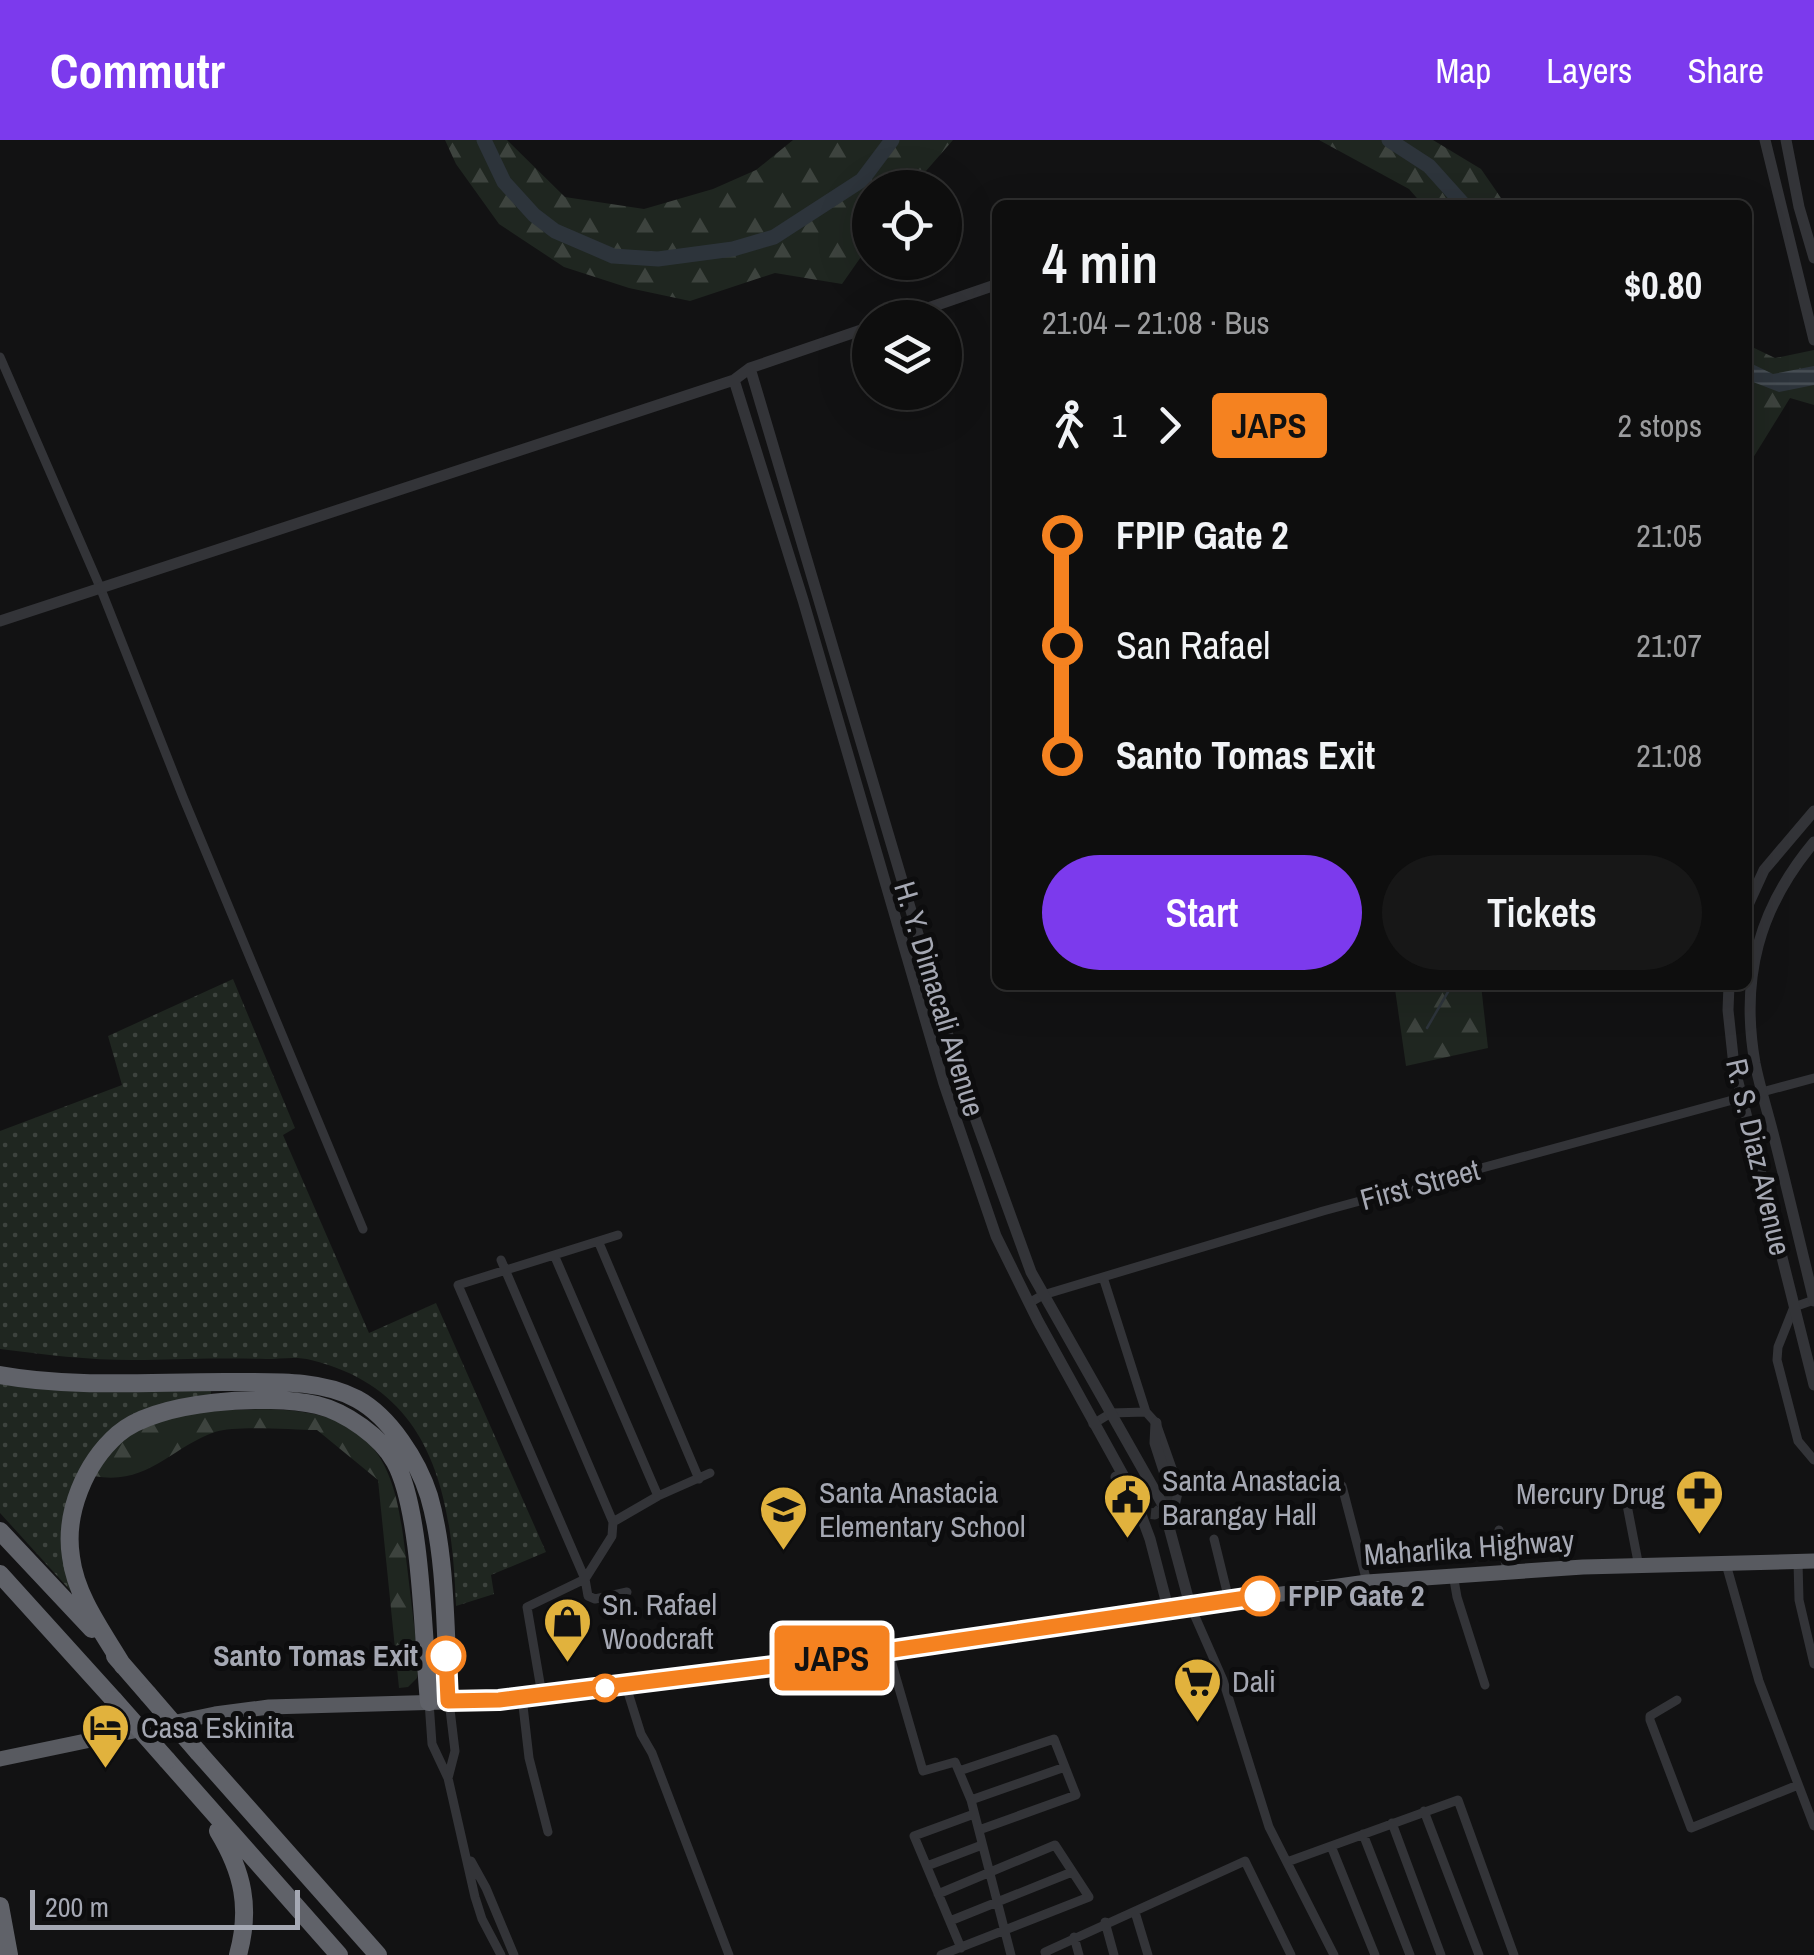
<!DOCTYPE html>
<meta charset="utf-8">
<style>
body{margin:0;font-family:"Archivo Narrow",sans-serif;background:#171717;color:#f1f3f6;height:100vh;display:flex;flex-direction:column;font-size:38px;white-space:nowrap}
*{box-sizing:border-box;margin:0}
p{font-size:32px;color:#9b9c9e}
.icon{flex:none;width:55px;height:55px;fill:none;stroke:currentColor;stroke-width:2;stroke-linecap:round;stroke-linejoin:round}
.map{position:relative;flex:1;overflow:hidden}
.side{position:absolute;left:992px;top:60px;width:760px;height:790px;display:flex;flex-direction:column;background:#0e0e0e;border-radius:15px;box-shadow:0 10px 40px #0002,0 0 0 2px #2e2e2e}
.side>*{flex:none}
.badge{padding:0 20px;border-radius:8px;font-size:35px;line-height:65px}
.fabs{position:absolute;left:852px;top:30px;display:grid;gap:20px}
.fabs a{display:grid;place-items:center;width:110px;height:110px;border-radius:50%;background:#0e0e0e;box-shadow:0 10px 40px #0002,0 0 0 2px #2e2e2e;font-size:50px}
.scale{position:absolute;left:30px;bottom:25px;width:270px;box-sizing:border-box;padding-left:10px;border:5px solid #a5a8b3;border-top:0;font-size:28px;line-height:35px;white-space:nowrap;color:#a5a8b3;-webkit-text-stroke:8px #0d0d0e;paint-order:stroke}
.map>.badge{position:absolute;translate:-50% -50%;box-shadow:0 0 0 5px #fff}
.legs{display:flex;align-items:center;gap:15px;height:110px;padding:0 50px;font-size:32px}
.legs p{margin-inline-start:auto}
.summary{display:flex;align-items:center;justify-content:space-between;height:170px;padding:0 50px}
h1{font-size:55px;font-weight:600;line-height:75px}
.button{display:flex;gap:20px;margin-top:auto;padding:20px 50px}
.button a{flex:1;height:115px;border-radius:60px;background:#7c3aed;color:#fff;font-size:40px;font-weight:600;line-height:115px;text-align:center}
.button a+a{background:#171717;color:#f1f3f6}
ul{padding:0 50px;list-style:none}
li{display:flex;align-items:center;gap:35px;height:110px;font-size:38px}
li i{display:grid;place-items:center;width:15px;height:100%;margin:0 12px;background:currentColor}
li i::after{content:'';width:25px;height:25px;margin:-12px;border:8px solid;border-radius:50%;background:#0e0e0e}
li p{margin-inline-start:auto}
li:first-child i{background:linear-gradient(#0000 50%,currentColor 0)}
li:last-child i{background:linear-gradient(currentColor 50%,#0000 0)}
header{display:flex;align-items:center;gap:60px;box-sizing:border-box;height:140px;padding:0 50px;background:#7c3aed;color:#fff}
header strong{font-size:48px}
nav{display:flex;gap:55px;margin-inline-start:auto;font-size:35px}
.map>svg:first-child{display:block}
.grass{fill:url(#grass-dots)}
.forest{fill:url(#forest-firs)}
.water{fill:url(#water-rules)}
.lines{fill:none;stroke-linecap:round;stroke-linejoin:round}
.stream{stroke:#2d343b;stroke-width:2.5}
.river{stroke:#2d343b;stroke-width:15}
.tertiary-tunnel{stroke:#2f3033;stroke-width:11;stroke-dasharray:11 5.5;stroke-linecap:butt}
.minor{stroke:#333438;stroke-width:9}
.tertiary{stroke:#333438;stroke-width:11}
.trunk{stroke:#585a60;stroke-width:15}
.motorway{stroke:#606269;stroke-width:18}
.motorway-bridge{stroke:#606269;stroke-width:18}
.line-1-casing{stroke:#fff;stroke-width:22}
.line-1{stroke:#f58220;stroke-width:15}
.stop-1-dot{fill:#fff;stroke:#f58220;stroke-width:5}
.labels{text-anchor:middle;stroke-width:10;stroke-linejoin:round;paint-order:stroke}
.street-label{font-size:30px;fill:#a5a8b3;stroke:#0d0d0e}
.poi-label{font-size:30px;fill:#a5a8b3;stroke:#0d0d0e;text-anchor:start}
.stop-label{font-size:30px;font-weight:bold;fill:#a5a8b3;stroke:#0d0d0e;text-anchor:start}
</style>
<header>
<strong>Commutr</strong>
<nav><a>Map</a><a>Layers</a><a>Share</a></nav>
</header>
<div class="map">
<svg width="1814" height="1815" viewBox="0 0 1814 1815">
<defs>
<pattern id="grass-dots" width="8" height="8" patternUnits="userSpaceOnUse" patternTransform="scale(2.5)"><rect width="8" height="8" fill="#1f2620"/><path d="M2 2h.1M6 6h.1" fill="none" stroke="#3d433e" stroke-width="1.8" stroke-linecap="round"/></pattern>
<pattern id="forest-firs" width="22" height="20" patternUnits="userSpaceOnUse" patternTransform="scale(2.5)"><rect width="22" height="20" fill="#1f2620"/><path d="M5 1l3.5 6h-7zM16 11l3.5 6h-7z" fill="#3d433e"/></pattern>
<pattern id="water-rules" width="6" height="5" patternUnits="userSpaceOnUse" patternTransform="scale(2.5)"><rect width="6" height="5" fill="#2d343b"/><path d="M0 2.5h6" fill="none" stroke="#484f55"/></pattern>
</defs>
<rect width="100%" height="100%" fill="#121213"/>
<path class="grass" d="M233,839L295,988L283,995L369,1193L436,1163L546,1412L491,1435L494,1454L456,1466C452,1357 434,1250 311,1220C297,1216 280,1219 266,1219C225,1218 185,1219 144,1220C96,1221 47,1215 0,1209V991L122,945L108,896Z
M0,1241L211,1249V1258L136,1277L67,1373L79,1460L0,1373Z"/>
<path class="forest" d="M445,0H507L565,57L644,69L713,49L756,30L793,0H953L912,47L870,48V104L842,144L775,133L690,161L629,148L564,127L499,84L456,24Z
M1319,0H1433L1481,29L1506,65H1423L1409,49Z
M1748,205L1775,218L1814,210V265L1790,258L1748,326Z
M1403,845H1481L1488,908L1406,926L1395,849Z
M191,1271C233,1271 281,1265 322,1276C395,1296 399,1364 407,1426C411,1460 415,1493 419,1526L417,1538L408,1547L399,1548L378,1340L317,1290C292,1290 236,1285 215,1292C170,1308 147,1346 94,1336C124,1288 140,1289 191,1271Z"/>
<path class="water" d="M1748,222L1773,234L1814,226V245L1779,252L1748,240Z"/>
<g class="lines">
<path class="stream" d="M1748,296V304
M1427,888L1452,845"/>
<path class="river" d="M484,0L504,42L534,75L555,91L613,116L658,119L733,109L774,97L862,40L892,0
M1389,0L1429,26L1464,65"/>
<path class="tertiary-tunnel" d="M1126,1357L1136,1372L1155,1374L1168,1362V1343"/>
<path class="minor" d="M0,217L100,447L183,657L363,1089
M618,1095L458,1145L585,1439L588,1456L595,1459L627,1452
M599,1103L699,1339
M555,1117L658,1356
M501,1120L613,1382L612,1396L585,1439L527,1467L542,1555
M1103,1137L1146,1272L1156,1283L1179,1348L1170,1388
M1814,1160L1794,1167L1778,1207L1777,1220L1798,1301L1814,1320
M1029,1163L1043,1155L1323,1071L1814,938
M1093,1284L1111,1273L1146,1272
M1342,1346L1367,1442
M1627,1365L1639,1427
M613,1382L658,1356L710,1333
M1499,1390L1507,1431
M1214,1399L1229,1460
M1798,1422L1799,1460L1814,1524
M1726,1424L1759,1541L1814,1686
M1453,1434L1457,1457L1485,1545
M1190,1465L1223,1540L1269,1687L1334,1815
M888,1510L923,1631L955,1622L971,1660L1011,1815
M626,1546L641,1594L652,1613L729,1815
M522,1557L529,1618L548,1692
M1677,1560L1650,1576V1580L1691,1688L1798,1645
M429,1562L432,1604L448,1638L475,1757L482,1779L501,1815
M959,1631L1054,1599L1076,1655L979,1690
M448,1638L455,1611L449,1561
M971,1660L1065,1627
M1424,1671L1479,1815
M1392,1683L1441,1815
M1363,1694L1410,1815
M1331,1706L1375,1815
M471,1721L486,1748L514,1815
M1287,1722L1458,1660L1514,1815
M927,1726L982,1705
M938,1754L1055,1705L1089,1757L941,1815
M1135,1772L1148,1815
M950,1781L1072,1732
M1105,1782L1114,1815
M1074,1797L1079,1815
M961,1808L914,1696L974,1674
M1046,1815L1045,1812L1245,1721L1291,1815"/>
<path class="tertiary" d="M1765,0L1814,200
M1786,0L1799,67L1814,118
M899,178L998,144
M750,228L961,939L1031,1132L1163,1365L1190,1465
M734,240L803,460L944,944L996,1096L1038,1181L1133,1353L1150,1399L1168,1468
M0,481L734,240L750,228L870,187
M1814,702C1759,768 1740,837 1755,923C1760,948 1768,973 1774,997C1788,1052 1801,1107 1814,1161
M1748,765L1764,730L1814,671
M1729,845L1728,870L1734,926L1814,1245
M1156,1283L1155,1303L1168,1343
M1116,1337L1126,1357"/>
<path class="trunk" d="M0,1619L215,1574L269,1567L480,1561L626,1546L1367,1442L1583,1427L1814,1421"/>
<path class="motorway" d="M0,1235C78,1249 158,1241 237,1242C275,1242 322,1240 357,1259C390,1277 418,1321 429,1356C447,1418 445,1497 449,1561
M0,1391L92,1489
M0,1434L114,1560
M115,1516L148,1554
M123,1526C103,1492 76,1457 71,1417C64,1373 85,1323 118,1294C157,1260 268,1254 317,1265C346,1272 381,1297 395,1322C422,1371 423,1503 429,1562
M198,1612L378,1815
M167,1620L339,1815
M218,1691C243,1732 251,1768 238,1815
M0,1766L9,1815"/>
<path class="motorway-bridge" d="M148,1554L198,1612
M114,1560L167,1620"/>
</g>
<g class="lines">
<defs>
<path id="line-1" d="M446,1516L448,1561L499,1560L838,1518L1260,1456"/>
</defs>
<use href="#line-1" class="line-1-casing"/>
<use href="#line-1" class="line-1"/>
</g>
<defs>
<symbol id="pharmacy-pin" viewBox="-11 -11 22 30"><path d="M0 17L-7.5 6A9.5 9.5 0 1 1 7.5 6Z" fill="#e1b23d" stroke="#0d0d0e"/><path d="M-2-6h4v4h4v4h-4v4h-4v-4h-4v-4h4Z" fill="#111"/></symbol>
<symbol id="civic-pin" viewBox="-11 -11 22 30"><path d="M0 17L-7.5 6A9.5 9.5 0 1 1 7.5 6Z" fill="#e1b23d" stroke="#0d0d0e"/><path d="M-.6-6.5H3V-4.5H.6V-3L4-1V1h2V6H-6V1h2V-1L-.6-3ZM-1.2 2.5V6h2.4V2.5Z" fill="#111"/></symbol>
<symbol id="school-pin" viewBox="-11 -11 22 30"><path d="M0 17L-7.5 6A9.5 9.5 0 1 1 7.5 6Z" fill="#e1b23d" stroke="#0d0d0e"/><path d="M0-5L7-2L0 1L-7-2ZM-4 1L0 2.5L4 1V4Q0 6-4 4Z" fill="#111"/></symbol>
<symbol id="shop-pin" viewBox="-11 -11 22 30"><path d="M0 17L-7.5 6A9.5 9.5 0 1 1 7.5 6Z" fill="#e1b23d" stroke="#0d0d0e"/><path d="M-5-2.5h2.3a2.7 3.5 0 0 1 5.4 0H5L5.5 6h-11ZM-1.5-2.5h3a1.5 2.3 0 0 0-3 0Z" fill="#111"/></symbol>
<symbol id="supermarket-pin" viewBox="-11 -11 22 30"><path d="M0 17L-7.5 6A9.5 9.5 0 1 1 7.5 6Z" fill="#e1b23d" stroke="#0d0d0e"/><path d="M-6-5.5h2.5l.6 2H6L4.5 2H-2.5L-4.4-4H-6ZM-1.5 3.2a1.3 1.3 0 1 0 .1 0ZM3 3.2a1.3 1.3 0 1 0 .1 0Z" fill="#111"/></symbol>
<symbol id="hotel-pin" viewBox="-11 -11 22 30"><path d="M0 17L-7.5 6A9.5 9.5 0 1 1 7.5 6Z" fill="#e1b23d" stroke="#0d0d0e"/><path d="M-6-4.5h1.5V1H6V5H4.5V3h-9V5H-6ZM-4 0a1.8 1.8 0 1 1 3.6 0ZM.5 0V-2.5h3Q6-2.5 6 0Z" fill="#111"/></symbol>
</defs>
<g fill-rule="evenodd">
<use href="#pharmacy-pin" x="1672" y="1326" width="55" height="75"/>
<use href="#civic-pin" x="1100" y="1330" width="55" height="75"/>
<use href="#school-pin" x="756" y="1342" width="55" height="75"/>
<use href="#shop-pin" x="540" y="1454" width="55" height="75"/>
<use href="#supermarket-pin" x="1170" y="1514" width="55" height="75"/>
<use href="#hotel-pin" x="78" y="1560" width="55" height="75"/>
</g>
<g class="stop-1-dot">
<circle cx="1260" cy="1456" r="18"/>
<circle cx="446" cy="1516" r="18"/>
<circle cx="605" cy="1548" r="12"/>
</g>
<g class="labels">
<g class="street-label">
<text transform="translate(939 859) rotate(73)" y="10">H. Y. Dimacali Avenue</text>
<text transform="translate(1758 1017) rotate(77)" y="10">R. S. Diaz Avenue</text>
<text transform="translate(1420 1045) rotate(-15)" y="10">First Street</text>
<text transform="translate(1469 1408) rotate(-4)" y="10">Maharlika Highway</text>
</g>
<g class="poi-label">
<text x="1162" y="1351">Santa Anastacia<tspan x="1162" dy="34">Barangay Hall</tspan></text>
<text x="819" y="1363">Santa Anastacia<tspan x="819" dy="34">Elementary School</tspan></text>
<text x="1665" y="1364" text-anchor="end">Mercury Drug</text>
<text x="602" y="1475">Sn. Rafael<tspan x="602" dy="34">Woodcraft</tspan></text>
<text x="1232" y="1552">Dali</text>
<text x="141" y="1598">Casa Eskinita</text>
</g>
<g class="stop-label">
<text x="1288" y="1466">FPIP Gate 2</text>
<text x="418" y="1526" text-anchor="end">Santo Tomas Exit</text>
</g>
</g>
</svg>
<div class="fabs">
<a><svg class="icon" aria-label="locate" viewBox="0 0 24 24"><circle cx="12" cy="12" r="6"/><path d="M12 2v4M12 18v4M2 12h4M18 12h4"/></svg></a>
<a><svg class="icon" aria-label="layers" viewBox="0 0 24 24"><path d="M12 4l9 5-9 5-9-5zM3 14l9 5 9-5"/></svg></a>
</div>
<div class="scale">200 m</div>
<b class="badge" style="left:832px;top:1518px;background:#f58220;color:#111">JAPS</b>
<section class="side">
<div class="summary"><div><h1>4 min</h1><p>21:04 – 21:08 · Bus</p></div><b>$0.80</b></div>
<div class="legs"><svg class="icon" aria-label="walk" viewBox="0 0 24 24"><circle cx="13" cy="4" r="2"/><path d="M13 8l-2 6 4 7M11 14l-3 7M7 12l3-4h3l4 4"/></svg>1<svg class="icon" aria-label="forward" viewBox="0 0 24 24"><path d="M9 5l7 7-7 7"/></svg><b class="badge" style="background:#f58220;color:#111">JAPS</b><p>2 stops</p></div>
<ul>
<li><i style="color:#f58220"></i><b>FPIP Gate 2</b><p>21:05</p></li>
<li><i style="color:#f58220"></i><span>San Rafael</span><p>21:07</p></li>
<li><i style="color:#f58220"></i><b>Santo Tomas Exit</b><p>21:08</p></li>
</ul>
<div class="button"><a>Start</a><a>Tickets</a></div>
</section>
</div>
